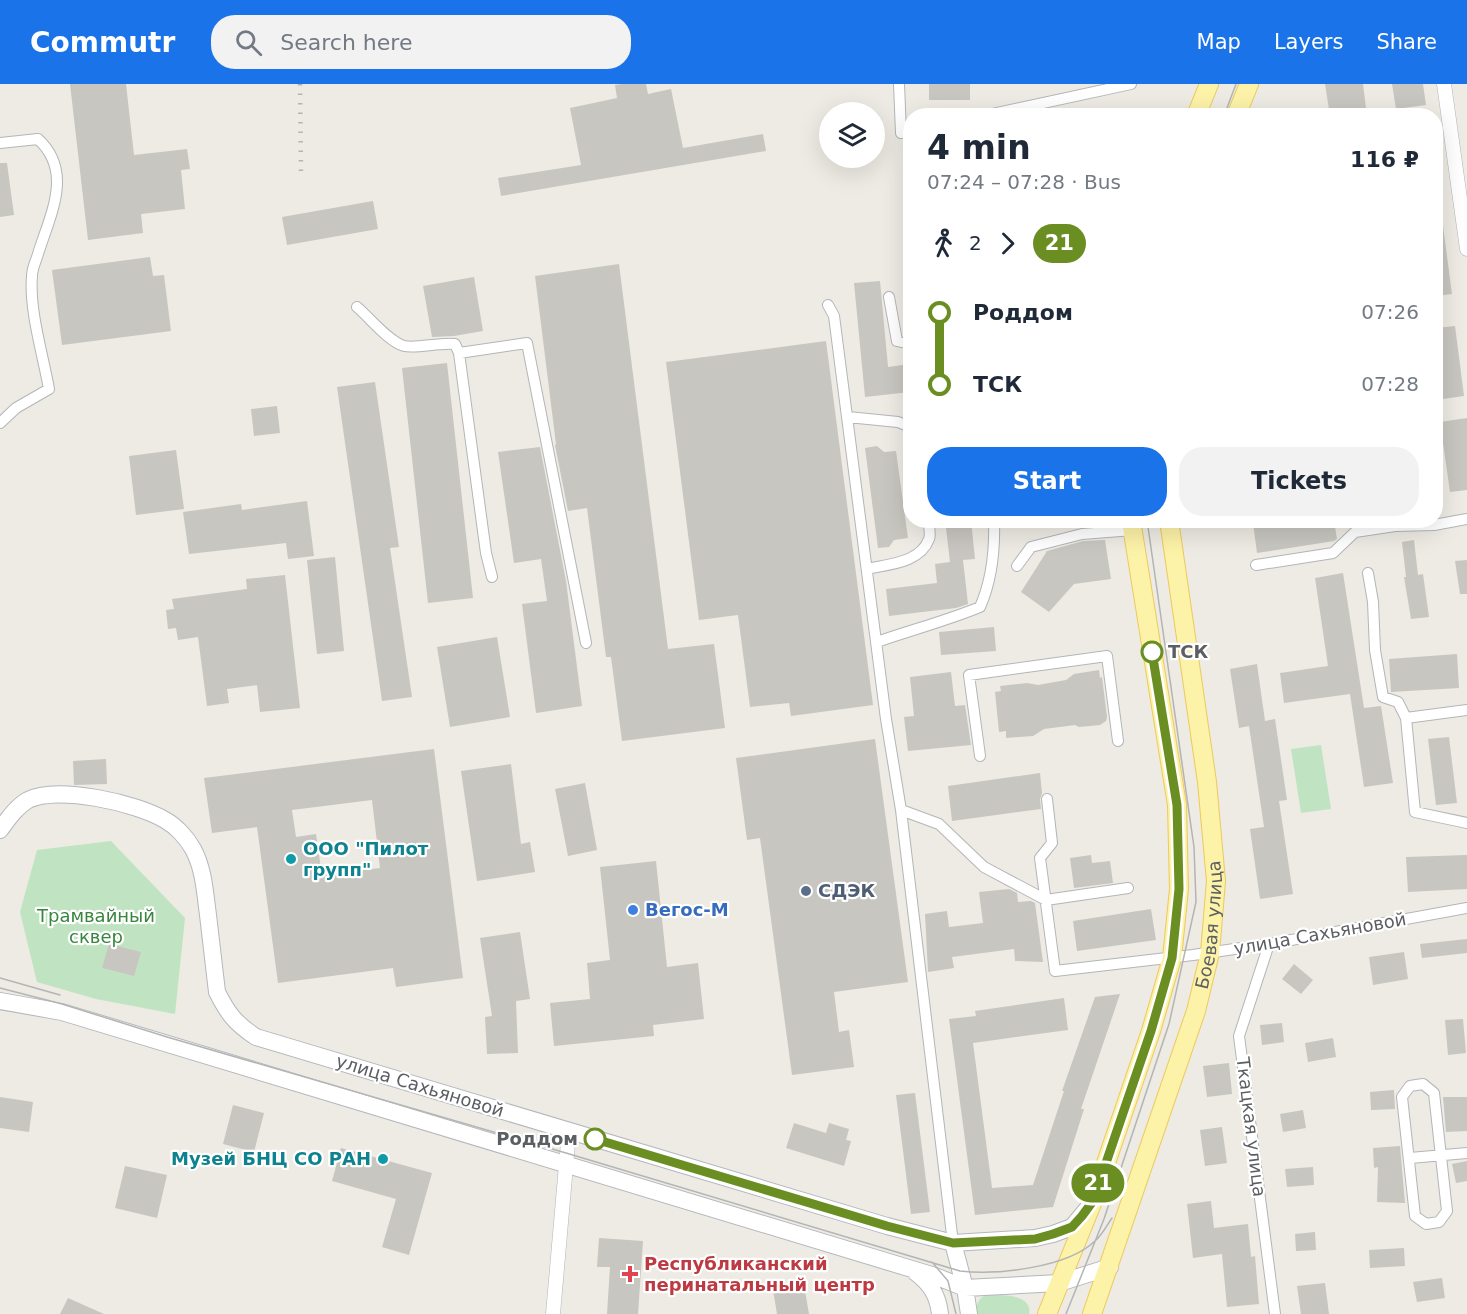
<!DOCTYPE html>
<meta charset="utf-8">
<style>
body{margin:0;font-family:"DejaVu Sans",sans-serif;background:#f2f2f3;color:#1f2937;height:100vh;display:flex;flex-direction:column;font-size:22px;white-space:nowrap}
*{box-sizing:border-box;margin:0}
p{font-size:20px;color:#747a83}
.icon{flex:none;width:33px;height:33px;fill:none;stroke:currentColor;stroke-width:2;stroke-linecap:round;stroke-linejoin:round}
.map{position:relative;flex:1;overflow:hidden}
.panel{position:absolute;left:903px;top:24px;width:540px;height:420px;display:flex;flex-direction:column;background:#fff;border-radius:24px;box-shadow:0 6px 24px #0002}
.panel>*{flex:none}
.badge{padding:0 12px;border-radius:20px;font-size:21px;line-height:39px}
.buttons{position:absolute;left:819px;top:18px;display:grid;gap:12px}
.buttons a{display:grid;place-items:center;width:66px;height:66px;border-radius:50%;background:#fff;box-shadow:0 6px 24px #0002;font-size:30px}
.map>.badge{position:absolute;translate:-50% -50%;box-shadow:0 0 0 3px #fff}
.legs{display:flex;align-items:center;gap:9px;height:66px;padding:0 24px;font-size:20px}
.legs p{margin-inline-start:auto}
.overview{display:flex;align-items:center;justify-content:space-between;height:102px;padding:0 24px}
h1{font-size:33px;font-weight:600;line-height:45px}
.button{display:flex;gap:12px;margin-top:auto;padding:12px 24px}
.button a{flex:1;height:69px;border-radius:24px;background:#1a73e8;color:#fff;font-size:24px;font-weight:600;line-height:69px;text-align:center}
.button a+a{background:#f2f2f3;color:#1f2937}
ul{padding:0 24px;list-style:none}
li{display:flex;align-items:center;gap:21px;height:72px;font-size:22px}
li i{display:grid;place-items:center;width:9px;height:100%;margin:0 8px;background:currentColor}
li i::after{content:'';width:15px;height:15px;margin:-8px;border:4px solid;border-radius:50%;background:#fff}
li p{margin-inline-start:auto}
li:first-child i{background:linear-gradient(#0000 50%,currentColor 0)}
li:last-child i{background:linear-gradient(currentColor 50%,#0000 0)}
header{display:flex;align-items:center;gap:36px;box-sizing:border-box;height:84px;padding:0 30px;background:#1a73e8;color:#fff}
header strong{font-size:28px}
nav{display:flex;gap:33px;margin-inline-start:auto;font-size:21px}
.search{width:420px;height:54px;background:#f2f2f3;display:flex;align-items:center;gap:15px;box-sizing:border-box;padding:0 21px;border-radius:24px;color:#747a83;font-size:22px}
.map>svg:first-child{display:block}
.green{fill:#c0e4c1}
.building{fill:#c8c6c0;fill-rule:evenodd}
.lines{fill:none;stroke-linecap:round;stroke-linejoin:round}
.minor-casing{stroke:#b3b5ba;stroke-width:12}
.tertiary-casing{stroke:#b3b5ba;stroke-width:15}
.secondary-casing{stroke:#b4b7bd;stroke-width:18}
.primary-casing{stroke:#edca5c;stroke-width:20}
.minor{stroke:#fff;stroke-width:10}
.tertiary{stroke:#fff;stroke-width:14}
.secondary{stroke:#fff;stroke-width:16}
.primary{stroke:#fcf2a8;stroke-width:18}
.tram{stroke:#b3b4b4;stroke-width:1.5}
.rail{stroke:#b3b4b4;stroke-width:4.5;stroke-dasharray:1.5 8;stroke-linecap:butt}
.line-1-casing{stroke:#fff;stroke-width:14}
.line-1{stroke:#6b8e23;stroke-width:9}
.stop-1-dot{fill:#fff;stroke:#6b8e23;stroke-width:3}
.culture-dot{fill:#0f9aa8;stroke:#fff;stroke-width:2}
.service-dot{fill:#5c6f8a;stroke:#fff;stroke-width:2}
.shop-dot{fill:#3f7fe0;stroke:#fff;stroke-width:2}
.health-dot{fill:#e0444e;stroke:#fff;stroke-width:2}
.labels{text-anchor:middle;stroke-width:4.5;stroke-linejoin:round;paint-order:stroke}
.stop-label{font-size:18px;font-weight:bold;fill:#5b5e63;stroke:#fff;text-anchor:start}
.culture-label{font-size:18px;font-weight:bold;fill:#0d838f;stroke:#fff;text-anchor:start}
.service-label{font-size:18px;font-weight:bold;fill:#4e5e75;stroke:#fff;text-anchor:start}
.shop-label{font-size:18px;font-weight:bold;fill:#366cbe;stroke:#fff;text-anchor:start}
.park-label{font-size:18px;fill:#38853f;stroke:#fff}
.street-label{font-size:18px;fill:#5b5e63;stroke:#fff}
.health-label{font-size:18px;font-weight:bold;fill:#be3a42;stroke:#fff;text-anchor:start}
</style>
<header>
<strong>Commutr</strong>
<div class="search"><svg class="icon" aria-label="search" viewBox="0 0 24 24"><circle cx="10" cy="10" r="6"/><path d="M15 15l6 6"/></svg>Search here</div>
<nav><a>Map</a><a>Layers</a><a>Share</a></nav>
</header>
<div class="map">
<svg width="1467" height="1230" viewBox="0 0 1467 1230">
<rect width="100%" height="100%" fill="#edebe3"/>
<path class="green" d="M1321,661L1331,725L1301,729L1291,665Z
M111,757L185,834L175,930L96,915L37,898L20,828L37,766Z
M986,1211C1000,1210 1033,1210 1029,1230H977C976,1222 977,1215 986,1211Z"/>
<path class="building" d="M70,0H126L134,71L187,65L190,85L181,86L185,125L141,130L143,149L88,156Z
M622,0H646L648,10L671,5L683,64L763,50L766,67L501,112L498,94L581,81L570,24L617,14L615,1Z
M929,0H970V16H929Z
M1325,0H1363L1367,32H1330Z
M1392,0H1423L1426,21L1396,25Z
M0,79H7L14,131L0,133Z
M373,117L378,145L287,161L282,133Z
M1443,142L1452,210L1436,212V143Z
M150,173L153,192L164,191L171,247L62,261L52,186Z
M619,180L668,565L714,560L725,644L622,657L611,573H606L587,424L568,427L555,361L556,360L535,192Z
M474,193L483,247L454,252L432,253L423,202Z
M880,197L888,283L910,280V308L865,313L854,199Z
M1455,242L1464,312L1436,316V244Z
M826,257L873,621L791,632L789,619L750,623L738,531L699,536L666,278Z
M447,279L473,514L428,519L402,284Z
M375,298L399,463L390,464L412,613L382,617L337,303Z
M277,322L280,349L254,352L251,325Z
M1467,334V406L1450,408L1440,338Z
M877,362L884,368L896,367L908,454L894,456L889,463L878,464L865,364Z
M540,363L566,497L582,622L536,629L522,520L547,517L541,475L514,479L498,368Z
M176,366L184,425L136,431L129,372Z
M307,417L314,472L288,475L286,459L189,470L183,428L241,420L242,426Z
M945,436H971L975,475L963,476L968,520L956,524L889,532L886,505L937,499L935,480L950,478Z
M1266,436H1334L1337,455L1334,457L1257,469L1253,439Z
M1105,456L1111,495L1074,500L1049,528L1021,508L1047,467L1083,457Z
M1414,456L1418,491L1423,490L1429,533L1411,535L1404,493H1406L1402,458Z
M335,473L344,567L317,570L307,476Z
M1467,476V510H1460L1455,477Z
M1343,489L1364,624L1381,622L1393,699L1364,703L1350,610L1284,619L1280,589L1328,582L1315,494Z
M285,491L300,624L260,628L257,601L227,605L229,619L207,622L198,553L178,556L176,544L168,545L166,526L174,525L172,515L247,505L246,495Z
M994,543L996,567L941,571L939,548Z
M497,553L510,633L450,643L437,563Z
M1457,570L1459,604L1391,608L1389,575Z
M1257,580L1265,637L1275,635L1287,716L1279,717L1293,810L1260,815L1250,745L1264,743L1249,642L1239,644L1230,585Z
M1099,586L1100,594L1102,593L1107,633L1106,637L1100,641L1079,643L1075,641L1044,645L1033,652L1006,654V647L999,648L995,608L1001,607L1000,602L1027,599L1038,601L1066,596L1074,590Z
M951,588L955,622L965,621L971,661L908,667L904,633L914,632L910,593Z
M1449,653L1457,719L1436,721L1428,655Z
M875,655L908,898L834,908L839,948L849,946L854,983L792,991L760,754L747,756L736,674Z
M434,665L463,894L396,903L393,884L278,899L257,743L212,749L204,694ZM372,716L380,784L322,791L316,750L296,753L292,726Z
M106,675L107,700L74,701L73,677Z
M511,680L521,760L530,758L535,788L477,797L461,687Z
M1040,689L1042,709L1040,715L1041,725L952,737L948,702Z
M585,699L597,766L568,772L555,705Z
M1091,771L1092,779L1110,777L1113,799L1074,804L1070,774Z
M1467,771V805L1408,808L1406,773Z
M656,777L667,883L698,879L704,935L653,941L654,952L554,962L550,919L590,915L587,879L610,876L600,783Z
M1009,805L1017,809L1018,818L1031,817L1035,819L1043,878L1015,877L1014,865L952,873L954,884L928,888L925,830L947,827L949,843L983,839L979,808Z
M1151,825L1156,856L1077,867L1073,837Z
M520,848L530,915L516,917L518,969L487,970L485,933L492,932L480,854Z
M1467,855V869L1422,874L1420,860Z
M109,860L141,868L134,892L102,884Z
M1404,868L1408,895L1373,901L1369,873Z
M1294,880L1313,896L1301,910L1282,895Z
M1120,910L1081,1025H1084L1053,1123L975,1131L949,935L976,932L975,927L1064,914L1068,946L973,959L992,1104L1033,1101L1064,1007H1062L1095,913Z
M1463,935L1466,969L1448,971L1445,936Z
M1282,939L1284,958L1262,961L1260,941Z
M1333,954L1336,973L1308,978L1305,959Z
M1229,979L1232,1010L1207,1013L1203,982Z
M1394,1006L1395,1025L1371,1026L1370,1008Z
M915,1009L930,1128L911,1130L896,1011Z
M0,1013L33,1018L29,1048L0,1044Z
M1443,1013H1467V1047L1446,1048Z
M233,1021L264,1029L254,1068L223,1060Z
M1303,1026L1306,1044L1283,1048L1280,1030Z
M794,1039L826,1049L829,1039L849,1045L846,1056L851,1057L844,1082L786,1064Z
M1222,1043L1227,1079L1205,1082L1200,1046Z
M1400,1062L1405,1119L1377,1118L1378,1083L1374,1084L1373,1064Z
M341,1064L432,1089L409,1171L382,1163L396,1115L332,1097Z
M1467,1077V1097L1456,1099L1452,1080Z
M125,1082L167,1091L157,1134L115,1124Z
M1313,1083L1314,1101L1287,1103L1285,1085Z
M1211,1117L1214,1144L1248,1140L1251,1173L1255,1172L1259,1220L1227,1223L1222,1170L1193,1174L1187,1120Z
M1315,1148L1316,1166L1296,1167L1295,1150Z
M599,1154L643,1157L638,1230H607L610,1183H597Z
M1404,1164L1405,1182L1370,1184L1369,1166Z
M1442,1194L1445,1214L1417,1218L1413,1198Z
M1325,1199L1329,1230H1301L1297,1202Z
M804,1201L809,1230H777L773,1206Z
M68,1214L104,1230H60Z"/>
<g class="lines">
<defs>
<path id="minor" d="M899,0L901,49L910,47
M983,32L1131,0
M0,59L38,55C74,88 50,131 38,170C36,177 32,184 32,192C29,226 43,271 49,305L16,324L0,339
M889,213L897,257L910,260
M828,221L834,232L886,635L901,726L953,1159
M357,223C369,233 389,258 404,262C416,265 440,258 455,260L459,269L486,469L492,493
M459,269L527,259L586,559
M848,333L898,338L910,343
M1256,481L1333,469L1355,448L1395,442L1434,441L1467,435
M1017,482L1031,463L1082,450L1133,446
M867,485C889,480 920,479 929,455C931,450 929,442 928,436
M1368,489L1373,518L1375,566L1383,613L1398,618L1406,634
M877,558C911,546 946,537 980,523C992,496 995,466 994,436
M1467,626L1406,634L1415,728L1467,739
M980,672L969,591L1107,572L1118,657
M1047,715L1052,759L1040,774L1055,887L1193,871L1269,860L1467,824
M901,726L939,740L984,783L1046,816L1128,804
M1269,860L1239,952L1275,1230
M1423,1000L1434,1009L1447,1127L1439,1138L1426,1140L1415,1132L1402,1013L1410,1002Z
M1410,1074L1467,1069"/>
<path id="tertiary" d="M1444,0L1467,165
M553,1230L569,1047"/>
<path id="secondary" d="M0,746C8,735 16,723 28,716C57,701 137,719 165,736C176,742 187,754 193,765C204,785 205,809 208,831C211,857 214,882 217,908C228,930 236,940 256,953L887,1142L953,1159L1035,1154L1053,1150L1072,1143L1087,1125
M0,917L62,928L935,1192L965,1204L1059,1199L1110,1183
M953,1159L965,1204L969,1230
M915,1188C930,1199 938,1211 940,1230"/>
<g id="primary">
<path d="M1196,32L1209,0"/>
<path d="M1236,32L1249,0"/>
<path d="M1047,1230L1093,1117L1151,947L1172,874L1179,805L1177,721L1131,436"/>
<path id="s1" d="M1092,1230L1196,927L1210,869L1216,797L1207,698L1169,436"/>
</g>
</defs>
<use href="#minor" class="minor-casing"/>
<use href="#tertiary" class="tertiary-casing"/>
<use href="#secondary" class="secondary-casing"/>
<use href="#primary" class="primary-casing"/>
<use href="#minor" class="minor"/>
<use href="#tertiary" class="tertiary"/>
<use href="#secondary" class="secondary"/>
<use href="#primary" class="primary"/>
<path class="tram" d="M1224,32L1236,0
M0,894L60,911
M0,904L62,920L167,953L566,1069L960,1187C997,1191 1067,1184 1095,1157C1102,1151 1107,1141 1112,1134
M932,1178L948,1197L956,1230
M1066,1230L1104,1135L1169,940L1196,818L1194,763L1147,436"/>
<path class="rail" d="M300,0L301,87"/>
</g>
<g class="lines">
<defs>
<path id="line-1" d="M595,1055L887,1142L953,1159L1035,1155L1053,1150L1072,1143L1082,1132L1093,1117L1151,947L1172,874L1179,805L1177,721L1152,568"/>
</defs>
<use href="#line-1" class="line-1-casing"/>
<use href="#line-1" class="line-1"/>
</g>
<g class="stop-1-dot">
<circle cx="1152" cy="568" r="10"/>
<circle cx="595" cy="1055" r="10"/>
</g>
<g class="culture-dot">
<circle cx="291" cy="775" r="6"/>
<circle cx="383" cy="1075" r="6"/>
</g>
<circle class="service-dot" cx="806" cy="807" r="6"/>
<circle class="shop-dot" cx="633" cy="826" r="6"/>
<path class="health-dot" d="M627 1181h6v6h6v6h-6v6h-6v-6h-6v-6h6z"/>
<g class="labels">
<g class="stop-label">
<text x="1168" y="574">ТСК</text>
<text x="578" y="1061" text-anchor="end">Роддом</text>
</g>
<g class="culture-label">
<text x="303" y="771">ООО "Пилот<tspan x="303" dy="21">групп"</tspan></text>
<text x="371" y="1081" text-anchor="end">Музей БНЦ СО РАН</text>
</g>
<g class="service-label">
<text x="818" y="813">СДЭК</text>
</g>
<g class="shop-label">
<text x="645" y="832">Вегос-М</text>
</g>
<g class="park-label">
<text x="96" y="838">Трамвайный<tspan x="96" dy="21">сквер</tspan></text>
</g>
<g class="street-label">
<text dy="6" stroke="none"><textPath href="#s1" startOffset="408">Боевая улица</textPath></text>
<text transform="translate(1320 850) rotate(-10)" y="6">улица Сахьяновой</text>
<text transform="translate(420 1002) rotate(17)" y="6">улица Сахьяновой</text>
<text transform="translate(1251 1043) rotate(83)" y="6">Ткацкая улица</text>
</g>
<g class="health-label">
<text x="644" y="1186">Республиканский<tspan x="644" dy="21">перинатальный центр</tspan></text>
</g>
</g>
</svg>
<div class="buttons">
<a><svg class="icon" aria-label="layers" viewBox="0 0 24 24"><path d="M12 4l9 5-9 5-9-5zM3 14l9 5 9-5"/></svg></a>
</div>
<b class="badge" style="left:1098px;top:1099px;background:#6b8e23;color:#fff">21</b>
<section class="panel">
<div class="overview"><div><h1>4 min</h1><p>07:24 – 07:28 · Bus</p></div><b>116 ₽</b></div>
<div class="legs"><svg class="icon" aria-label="walk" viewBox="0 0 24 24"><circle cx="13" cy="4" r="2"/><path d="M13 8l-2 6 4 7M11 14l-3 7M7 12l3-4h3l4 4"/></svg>2<svg class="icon" aria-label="forward" viewBox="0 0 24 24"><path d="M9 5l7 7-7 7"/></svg><b class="badge" style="background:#6b8e23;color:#fff">21</b></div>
<ul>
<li><i style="color:#6b8e23"></i><b>Роддом</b><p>07:26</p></li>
<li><i style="color:#6b8e23"></i><b>ТСК</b><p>07:28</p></li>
</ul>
<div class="button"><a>Start</a><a>Tickets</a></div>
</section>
</div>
